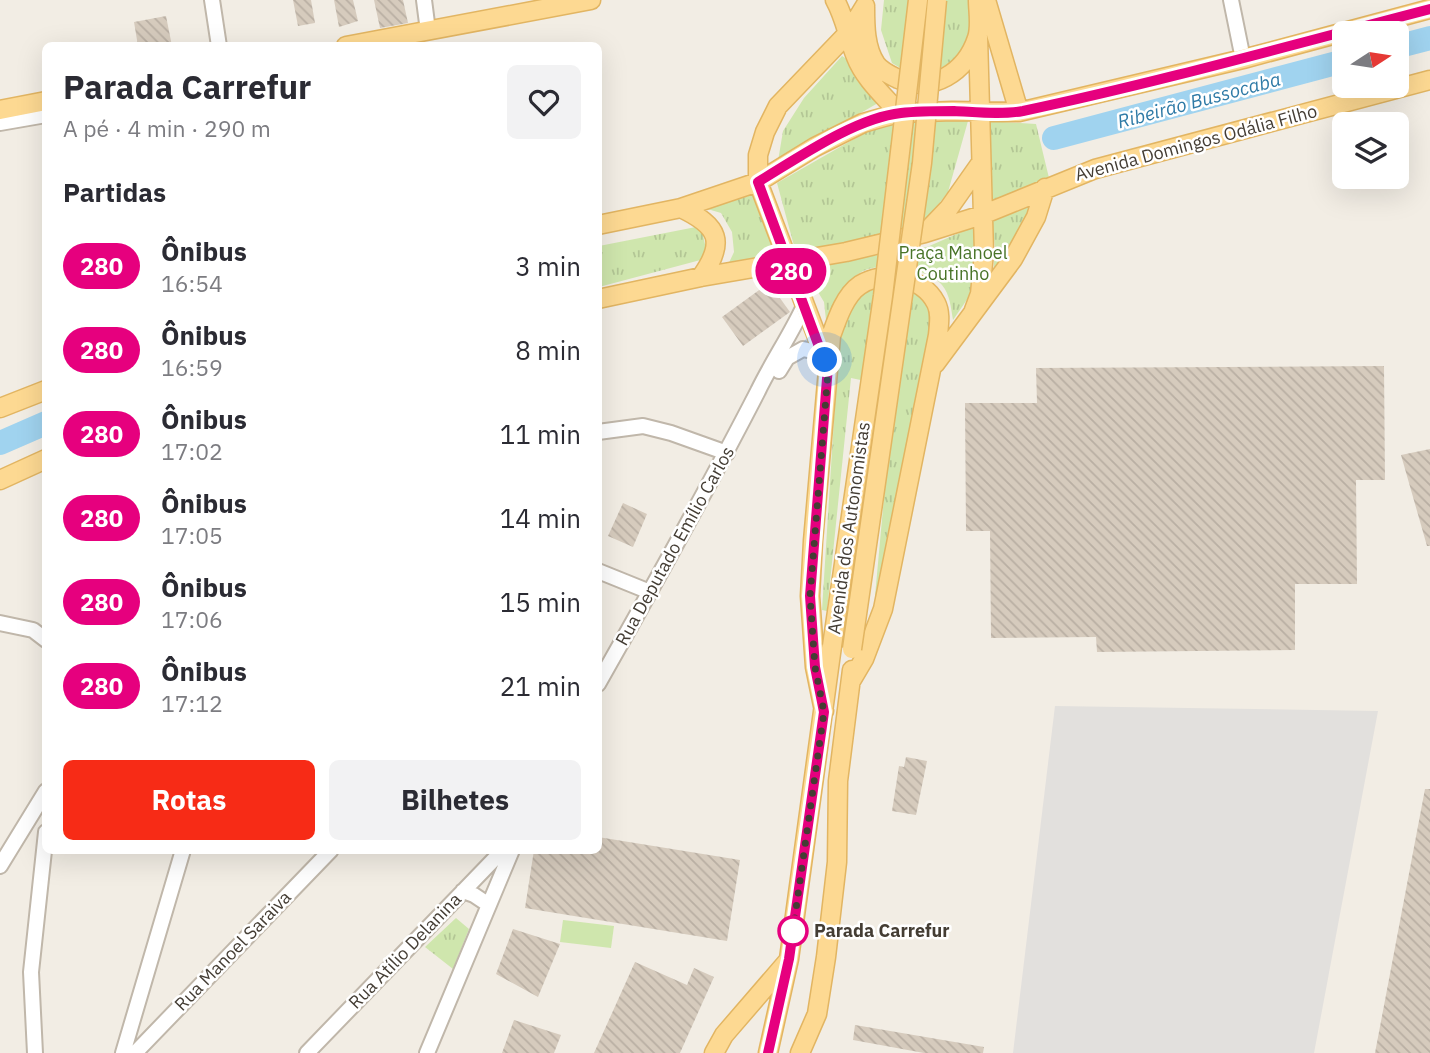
<!DOCTYPE html>
<html lang="pt">
<meta charset="utf-8">
<style>
body{margin:0;font-family:"IBM Plex Sans",sans-serif;background:#f2f2f3;color:#2b2b33;height:100vh;display:flex;flex-direction:column;font-size:26px;white-space:nowrap}
*{box-sizing:border-box;margin:0}
p{font-size:23px;color:#7c7c81}
.icon{flex:none;width:38px;height:38px;fill:none;stroke:currentColor;stroke-width:2;stroke-linecap:round;stroke-linejoin:round}
.map{position:relative;flex:1;overflow:hidden}
.drawer{position:absolute;left:42px;top:42px;width:560px;height:812px;display:flex;flex-direction:column;background:#fff;border-radius:10px;box-shadow:0 7px 28px #0002}
.drawer>*{flex:none}
.badge{padding:0 14px;border-radius:23px;font-size:24px;line-height:46px}
.needle{width:46px;rotate:78deg}
.tools{position:absolute;left:1332px;top:21px;display:grid;gap:14px}
.tools a{display:grid;place-items:center;width:77px;height:77px;border-radius:10px;background:#fff;box-shadow:0 7px 28px #0002;font-size:35px}
.you{position:absolute;width:35px;height:35px;margin:-18px;border:5px solid #fff;border-radius:50%;background:#1a73e8;box-shadow:0 0 0 10px #1a73e833}
.map>.badge{position:absolute;translate:-50% -50%;box-shadow:0 0 0 4px #fff}
h2{padding:0 21px;font-size:26px;line-height:63px}
.round{display:grid;place-items:center;flex:none;width:74px;height:74px;border-radius:10px;background:#f2f2f3}
.summary{display:flex;align-items:center;justify-content:space-between;height:119px;padding:0 21px}
h1{font-size:33px;font-weight:700;line-height:52px}
.cta{display:flex;gap:14px;margin-top:auto;padding:14px 21px}
.cta a{flex:1;height:80px;border-radius:10px;background:#f72b16;color:#fff;font-size:28px;font-weight:700;line-height:80px;text-align:center}
.cta a+a{background:#f2f2f3;color:#2b2b33}
ul{padding:0;list-style:none}
li{display:flex;align-items:center;gap:21px;height:84px;padding:0 21px}
li div{flex:1}
li b{display:block;font-size:26px}
li em{font-style:normal}
li .badge{min-width:77px;font-weight:700;text-align:center}
.map>svg:first-child{display:block}
.grass{fill:#cfe6ad}
.park{fill:url(#park-tufts)}
.parking{fill:#e2e0dd}
.lines{fill:none;stroke-linecap:round;stroke-linejoin:round}
.river{stroke:#a0d3ef;stroke-width:24}
.building{fill:url(#building-back-hatch)}
.minor-casing{stroke:#c0b7aa;stroke-width:18}
.major-casing{stroke:#e2b562;stroke-width:21}
.minor{stroke:#fff;stroke-width:14}
.major{stroke:#fdd992;stroke-width:18}
.major-bridge-casing{stroke:#e2b562;stroke-width:21;stroke-linecap:butt}
.major-bridge{stroke:#fdd992;stroke-width:18}
.line-casing{stroke:#fff;stroke-width:16}
.line{stroke:#e6007e;stroke-width:10}
.walk{stroke:#443d34;stroke-width:7;stroke-dasharray:0 12.6}
.stop-dot{fill:#fff;stroke:#e6007e;stroke-width:3.5}
.labels{text-anchor:middle;stroke-width:5;stroke-linejoin:round;paint-order:stroke}
.street-label{font-size:18px;fill:#443d34;stroke:#fff}
.park-label{font-size:18px;fill:#497429;stroke:#fff}
.stop-label{font-size:18px;font-weight:bold;fill:#443d34;stroke:#fff;text-anchor:start}
.water-label{font-size:19px;font-style:italic;fill:#2e7aa6;stroke:#fff}
</style>
<div class="map">
<svg width="1430" height="1053" viewBox="0 0 1430 1053">
<defs>
<pattern id="park-tufts" width="24" height="20" patternUnits="userSpaceOnUse" patternTransform="scale(1.75)"><rect width="24" height="20" fill="#cfe6ad"/><path d="M3 7l-1-3M5 7V3M7 7l1-3M15 17l-1-3M17 17v-4M19 17l1-3" fill="none" stroke="#b3c695"/></pattern>
<pattern id="building-back-hatch" width="6" height="6" patternUnits="userSpaceOnUse" patternTransform="scale(1.75)"><rect width="6" height="6" fill="#d6cbbd"/><path d="M-1 5l2 2M0 0l6 6M5-1l2 2" fill="none" stroke="#b9afa3"/></pattern>
</defs>
<rect width="100%" height="100%" fill="#f2ede4"/>
<path class="grass" d="M563,920L614,926L611,948L560,942Z"/>
<path class="park" d="M884,0H971L972,35L955,59L940,69L914,76L892,63L881,30Z
M842,56C860,66 869,85 878,103L778,161L783,131L804,98Z
M906,117L968,121L948,192L922,226L796,253L777,183L868,131Z
M988,121L1036,124L1049,178L990,201Z
M756,194L783,259L727,267L734,252L732,232L721,213L704,208Z
M1034,201V212L993,278L995,249L992,219Z
M701,226L708,258L599,287V246Z
M975,226L977,285L953,320C951,309 950,294 942,285C928,267 874,259 857,275C846,285 835,307 826,320L824,302L803,267L927,247Z
M887,282L929,296L937,330L922,367L879,598L875,596L894,387L851,378L827,611L822,610L839,340L844,321L864,290Z
M456,918L469,929L453,969L425,947Z"/>
<path class="parking" d="M1055,706L1378,711L1314,1053H1013Z"/>
<g class="lines">
<path class="river" d="M1396,47L1430,38
M1054,138L1344,61
M0,443L46,423"/>
</g>
<path class="building" d="M293,0H311L315,23L298,26Z
M334,0H353L358,21L339,27Z
M374,0H403L408,23L380,28Z
M166,16L172,46H138L134,22Z
M769,283L790,312L743,346L722,317Z
M1384,366L1385,480H1356L1357,584H1295V650L1097,652L1096,637L991,638L990,531H966L965,403H1037L1036,368Z
M1430,449V546H1427L1401,455Z
M623,503L647,514L633,547L608,536Z
M906,757L927,761L916,815L892,811L899,766L904,767Z
M1425,789H1430V1053H1375Z
M598,837L740,860L727,941L525,908L534,850H598Z
M513,929L560,944L538,997L496,974Z
M635,962L687,985L694,968L714,977L680,1053H594Z
M514,1020L561,1035L554,1053H502Z
M855,1025L984,1047L983,1053H924L853,1040Z"/>
<g class="lines">
<defs>
<path id="minor" d="M212,0L219,46
M424,0L428,31
M1231,0L1243,59
M0,123L46,115
M779,371L787,358L803,349L821,353
M598,432L643,426L671,433L727,453
M598,571L650,592
M0,623L33,630L46,640
M598,684C653,587 707,490 758,391C772,362 790,336 804,306
M0,866L46,791
M463,891L474,895L489,905
M35,1053L31,972L46,832
M123,1053L183,850
M135,1053L331,850
M307,1053L503,850
M427,1053L512,850"/>
<path id="major" d="M835,0C845,18 848,38 856,57C864,78 884,96 899,113
M986,0L1019,112
M865,7C865,25 865,48 876,64C881,71 890,75 898,79C932,94 966,72 977,38C981,27 978,11 978,0
M346,46L591,0
M0,110L46,101
M681,208C719,226 726,242 701,277
M598,225L681,208L758,182L815,147L863,123L884,117L899,113L952,111L1019,112L1243,59L1430,9
M927,231L949,208L980,164
M598,299L701,277L846,252L925,233L982,215L1095,169L1430,80
M974,310L980,294L984,253L978,36
M827,363L758,182V155L765,132L778,106L849,32L865,6
M935,364L1013,259L1036,217L1045,188
M0,408L46,390
M0,480L46,459
M824,711L815,667L810,596L813,541L831,336C837,319 845,295 860,285C884,270 922,276 936,303C941,313 939,324 938,335L883,609L864,659L851,681
M714,1053L724,1035L787,962
M768,1053L789,959L832,646
M800,1053L817,1014L826,957L837,862L838,781L852,670"/>
</defs>
<use href="#minor" class="minor-casing"/>
<use href="#major" class="major-casing"/>
<use href="#minor" class="minor"/>
<use href="#major" class="major"/>
<defs>
<path id="major-bridge" d="M832,646L883,296L918,0
M852,649L922,163L937,0"/>
</defs>
<use href="#major-bridge" class="major-bridge-casing"/>
<use href="#major-bridge" class="major-bridge"/>
</g>
<g class="lines">
<defs>
<path id="line" d="M768,1053L789,959L824,712L815,667L810,596L828,366L821,352L758,182C798,158 855,118 901,113C918,111 937,111 954,111C976,112 1001,115 1023,111C1160,82 1295,44 1430,9"/>
</defs>
<use href="#line" class="line-casing"/>
<use href="#line" class="line"/>
<path class="walk" d="M793,931L792,937L824,712L815,667L810,596L828,372V366L825,360"/>
</g>
<circle class="stop-dot" cx="793" cy="931" r="14"/>
<g class="labels">
<g class="street-label">
<text transform="translate(1196 143) rotate(-15)" y="6">Avenida Domingos Odália Filho</text>
<text transform="translate(849 528) rotate(-82)" y="6">Avenida dos Autonomistas</text>
<text transform="translate(675 546) rotate(-61)" y="6">Rua Deputado Emílio Carlos</text>
<text transform="translate(233 951) rotate(-46)" y="6">Rua Manoel Saraiva</text>
<text transform="translate(405 951) rotate(-46)" y="6">Rua Atílio Delanina</text>
</g>
<g class="park-label">
<text x="953" y="259">Praça Manoel<tspan x="953" dy="21">Coutinho</tspan></text>
</g>
<g class="stop-label">
<text x="814" y="937">Parada Carrefur</text>
</g>
<g class="water-label">
<text transform="translate(1199 100) rotate(-15)" y="7">Ribeirão Bussocaba</text>
</g>
</g>
</svg>
<div class="tools">
<a><svg class="needle" viewBox="-14 -14 28 28"><path d="M0-13l5 13h-10z" fill="#e53935"/><path d="M0 13l5-13h-10z" fill="#7c7c81"/></svg></a>
<a><svg class="icon" aria-label="layers" viewBox="0 0 24 24"><path d="M12 4l9 5-9 5-9-5zM3 14l9 5 9-5"/></svg></a>
</div>
<div class="you" style="left:825px;top:360px"></div>
<b class="badge" style="left:791px;top:271px;background:#e6007e;color:#fff">280</b>
<section class="drawer">
<div class="summary"><div><h1>Parada Carrefur</h1><p>A pé · 4 min · 290 m</p></div><a class="round"><svg class="icon" aria-label="heart" viewBox="0 0 24 24"><path d="M12 20l-8-8c-3-5 5-10 8-4 3-6 11-1 8 4z"/></svg></a></div>
<h2>Partidas</h2>
<ul>
<li><span class="badge" style="background:#e6007e;color:#fff">280</span><div><b>Ônibus</b><p>16:54</p></div><em>3 min</em></li>
<li><span class="badge" style="background:#e6007e;color:#fff">280</span><div><b>Ônibus</b><p>16:59</p></div><em>8 min</em></li>
<li><span class="badge" style="background:#e6007e;color:#fff">280</span><div><b>Ônibus</b><p>17:02</p></div><em>11 min</em></li>
<li><span class="badge" style="background:#e6007e;color:#fff">280</span><div><b>Ônibus</b><p>17:05</p></div><em>14 min</em></li>
<li><span class="badge" style="background:#e6007e;color:#fff">280</span><div><b>Ônibus</b><p>17:06</p></div><em>15 min</em></li>
<li><span class="badge" style="background:#e6007e;color:#fff">280</span><div><b>Ônibus</b><p>17:12</p></div><em>21 min</em></li>
</ul>
<div class="cta"><a>Rotas</a><a>Bilhetes</a></div>
</section>
</div>
